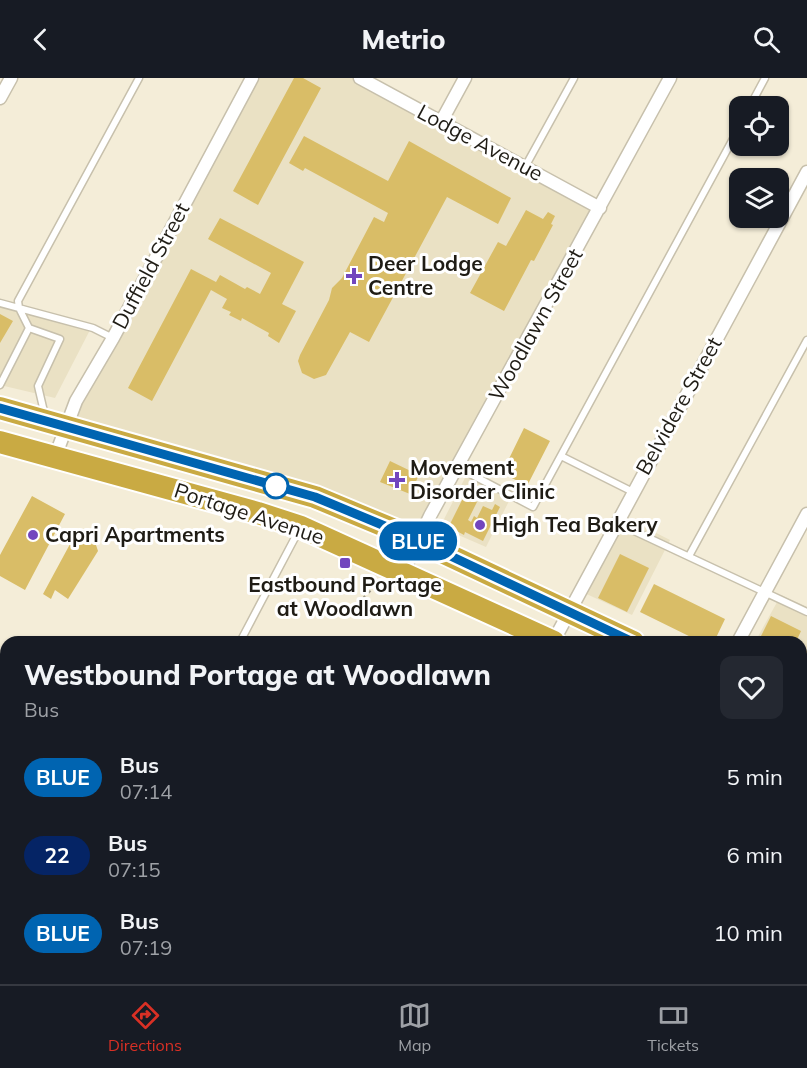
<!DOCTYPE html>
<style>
body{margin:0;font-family:Mulish,sans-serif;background:#242831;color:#f1f3f6;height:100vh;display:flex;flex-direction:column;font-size:22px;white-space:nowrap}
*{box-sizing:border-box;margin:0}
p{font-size:20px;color:#9ea1a6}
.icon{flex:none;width:33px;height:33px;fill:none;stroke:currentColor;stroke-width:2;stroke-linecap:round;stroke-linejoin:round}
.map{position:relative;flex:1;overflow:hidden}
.side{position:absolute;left:0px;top:558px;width:807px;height:348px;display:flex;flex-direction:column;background:#171b24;border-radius:18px 18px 0 0;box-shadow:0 2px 4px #0004}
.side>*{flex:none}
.badge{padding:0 12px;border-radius:20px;font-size:21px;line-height:39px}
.tools{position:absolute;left:729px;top:18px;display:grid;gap:12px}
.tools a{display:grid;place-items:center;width:60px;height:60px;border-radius:12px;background:#171b24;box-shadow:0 2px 4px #0004;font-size:30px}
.map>.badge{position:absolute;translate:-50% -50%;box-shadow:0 0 0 3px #fff}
.round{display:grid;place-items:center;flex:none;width:63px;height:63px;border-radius:12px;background:#242831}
.summary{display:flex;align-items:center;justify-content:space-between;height:102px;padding:0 24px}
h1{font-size:28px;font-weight:800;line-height:45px}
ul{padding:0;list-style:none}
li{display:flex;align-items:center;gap:18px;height:78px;padding:0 24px}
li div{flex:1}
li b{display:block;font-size:22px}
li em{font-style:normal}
li .badge{min-width:66px;font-weight:700;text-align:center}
header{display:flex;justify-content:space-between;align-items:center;height:78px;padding:0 24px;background:#171b24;font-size:27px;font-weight:800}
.menu{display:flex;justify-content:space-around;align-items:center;height:84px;border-top:2px solid #363941;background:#171b24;font-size:16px;color:#9ea1a6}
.menu a{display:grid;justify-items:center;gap:3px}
.menu .selected{color:#d93025}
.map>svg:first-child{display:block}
.built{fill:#eae1c4}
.green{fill:#d7ccf8}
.water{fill:#ccbcfb}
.building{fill:#d9bd67}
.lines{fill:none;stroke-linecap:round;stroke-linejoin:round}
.lane-casing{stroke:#c7c0ac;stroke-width:9}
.street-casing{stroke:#c7c0ac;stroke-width:15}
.highway-casing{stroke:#fff;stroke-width:26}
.path{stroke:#a29d8d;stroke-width:2;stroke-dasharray:3 4.5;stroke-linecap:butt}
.lane{stroke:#fff;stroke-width:6}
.street{stroke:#fff;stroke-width:12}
.highway{stroke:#c9aa43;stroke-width:22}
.line-casing{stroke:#fff;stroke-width:14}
.line{stroke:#0064b1;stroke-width:9}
.poi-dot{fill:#7246be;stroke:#fff;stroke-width:2}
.stop-dot{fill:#fff;stroke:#0064b1;stroke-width:3}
.labels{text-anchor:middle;stroke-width:6;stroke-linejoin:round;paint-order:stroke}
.street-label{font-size:21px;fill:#1f1c15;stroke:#fff}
.poi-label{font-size:21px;font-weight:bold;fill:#1f1c15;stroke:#fff;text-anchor:start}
</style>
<header><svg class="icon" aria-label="back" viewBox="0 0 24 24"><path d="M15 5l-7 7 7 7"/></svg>Metrio<svg class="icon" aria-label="search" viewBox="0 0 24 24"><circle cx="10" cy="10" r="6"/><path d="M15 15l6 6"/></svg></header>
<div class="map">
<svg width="807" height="906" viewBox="0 0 807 906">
<rect width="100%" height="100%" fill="#f4edd8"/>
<path class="built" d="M252,0H360L600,130L418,463L65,347Z
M0,226L91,250L55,320L0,307Z
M467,396L511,419L486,469L440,449Z
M621,437L670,462L632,537L580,513Z
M781,517L807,529V622L801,619V564H755Z"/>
<path class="green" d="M801,707L807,710V906H680L671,900H801Z
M0,785L6,788V900H176L184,906H0Z"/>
<path class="water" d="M0,578L6,580V788L0,785Z
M176,900H671L680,906H184Z"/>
<path class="building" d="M294,0H303L321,10L258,127L233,113Z
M304,58L388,103L409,63L511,120L498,146L447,119L369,264L350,254L326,297L314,301L302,295L298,283L300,277L329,222L332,210L342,200L374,139L384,144L388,135L305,90L303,93L289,85Z
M526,132L543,141L548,134L555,138L551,146L553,147L534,183L531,182L504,233L470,215L498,164L506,168Z
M220,140L304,184L282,226L296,233L279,265L268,258L269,255L242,240L241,243L229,237L231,234L222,230L227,221L211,212L152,323L128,310L191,191L216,204L220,197L245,211L247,209L260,216L271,195L208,161Z
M0,236L13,243L0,265Z
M524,350L550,363L527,408L502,395Z
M390,383L419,397L410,416L380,404Z
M32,418L65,436L25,512L0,498V477Z
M464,418L477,424L468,442L471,444L474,438L477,440L483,428L492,432L495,426L500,429L483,463L465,454L464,457L451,450L450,446Z
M76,455L95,464L98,473L68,521L55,512L51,521L43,516Z
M620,476L649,490L627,534L598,520Z
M654,506L725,541L714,564H701L640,534Z
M771,538L801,553L796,564H758Z
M801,570L807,573V618L801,615Z"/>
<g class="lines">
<defs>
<path id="lane" d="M750,28L765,0
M525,89L574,0
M0,225L93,250L113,260
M29,250L19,230L18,223L139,0
M0,307L29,250L60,261L38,308L45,338
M561,378L633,414
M457,389L533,429L740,48
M617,445L807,534
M689,478L807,262
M240,564L299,452"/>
<path id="street" d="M360,0L600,130
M0,20L11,0
M441,44L465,0
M55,379L76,323L113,260L252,0
M403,494L430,438L670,0
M553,564L807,94
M738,564L807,436"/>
<path id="highway" d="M0,330L315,419L404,456L633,564
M0,364L258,435L301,449L554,564
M801,644L807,647
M801,680L807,682"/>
</defs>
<use href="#lane" class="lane-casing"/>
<use href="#street" class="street-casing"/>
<use href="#highway" class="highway-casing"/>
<path class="path" d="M338,529L355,537L364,519L380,504
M0,809L6,811
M801,819L807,809
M0,824L6,827
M0,858L6,857
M0,868L6,869
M801,888L807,889
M125,900L132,906
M148,900L156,906
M67,906L68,900
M74,906V900
M749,906L752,900"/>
<use href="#lane" class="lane"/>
<use href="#street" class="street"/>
<use href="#highway" class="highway"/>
</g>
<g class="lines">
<defs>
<path id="line" d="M0,330L315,419L404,456L633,564"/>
</defs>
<use href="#line" class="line-casing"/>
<use href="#line" class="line"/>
</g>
<g class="poi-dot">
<path d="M351 189h6v6h6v6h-6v6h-6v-6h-6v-6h6z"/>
<path d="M394 393h6v6h6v6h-6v6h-6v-6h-6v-6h6z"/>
<circle cx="480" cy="447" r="6"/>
<circle cx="33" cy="457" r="6"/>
<rect x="339" y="479" width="12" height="12" rx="3"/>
</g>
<circle class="stop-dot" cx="276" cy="408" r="12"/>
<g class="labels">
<g class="street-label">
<text transform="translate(480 65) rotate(28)" y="7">Lodge Avenue</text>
<text transform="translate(151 188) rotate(-62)" y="7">Duffield Street</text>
<text transform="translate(536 247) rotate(-61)" y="7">Woodlawn Street</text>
<text transform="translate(679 328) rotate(-61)" y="7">Belvidere Street</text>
<text transform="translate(249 436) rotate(18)" y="7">Portage Avenue</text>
</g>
<g class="poi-label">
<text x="368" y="193">Deer Lodge<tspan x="368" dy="24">Centre</tspan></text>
<text x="410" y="397">Movement<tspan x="410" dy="24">Disorder Clinic</tspan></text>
<text x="492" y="454">High Tea Bakery</text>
<text x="45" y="464">Capri Apartments</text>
<text x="345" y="514" text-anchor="middle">Eastbound Portage<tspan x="345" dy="24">at Woodlawn</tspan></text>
</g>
</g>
</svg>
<div class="tools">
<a><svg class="icon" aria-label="locate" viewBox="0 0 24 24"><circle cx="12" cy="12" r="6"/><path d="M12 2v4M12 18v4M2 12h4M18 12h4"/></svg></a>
<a><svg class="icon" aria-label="layers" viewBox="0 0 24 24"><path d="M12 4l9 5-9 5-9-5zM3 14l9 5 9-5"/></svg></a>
</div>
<b class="badge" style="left:418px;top:463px;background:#0064b1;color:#fff">BLUE</b>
<section class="side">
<div class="summary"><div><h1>Westbound Portage at Woodlawn</h1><p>Bus</p></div><a class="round"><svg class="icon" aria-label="heart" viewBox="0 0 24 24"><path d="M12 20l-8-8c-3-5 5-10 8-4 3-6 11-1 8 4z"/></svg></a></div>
<ul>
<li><span class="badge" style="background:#0064b1;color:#fff">BLUE</span><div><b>Bus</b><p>07:14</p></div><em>5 min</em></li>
<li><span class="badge" style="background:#052465;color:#fff">22</span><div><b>Bus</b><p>07:15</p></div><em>6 min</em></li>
<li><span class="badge" style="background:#0064b1;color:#fff">BLUE</span><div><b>Bus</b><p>07:19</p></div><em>10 min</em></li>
</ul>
</section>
</div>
<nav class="menu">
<a class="selected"><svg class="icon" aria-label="directions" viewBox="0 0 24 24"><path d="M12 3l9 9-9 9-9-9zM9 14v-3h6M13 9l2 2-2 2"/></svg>Directions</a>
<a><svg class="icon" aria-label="map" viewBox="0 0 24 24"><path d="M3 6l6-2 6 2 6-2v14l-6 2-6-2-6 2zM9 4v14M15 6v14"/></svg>Map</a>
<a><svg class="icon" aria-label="tickets" viewBox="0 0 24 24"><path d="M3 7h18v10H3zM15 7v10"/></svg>Tickets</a>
</nav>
